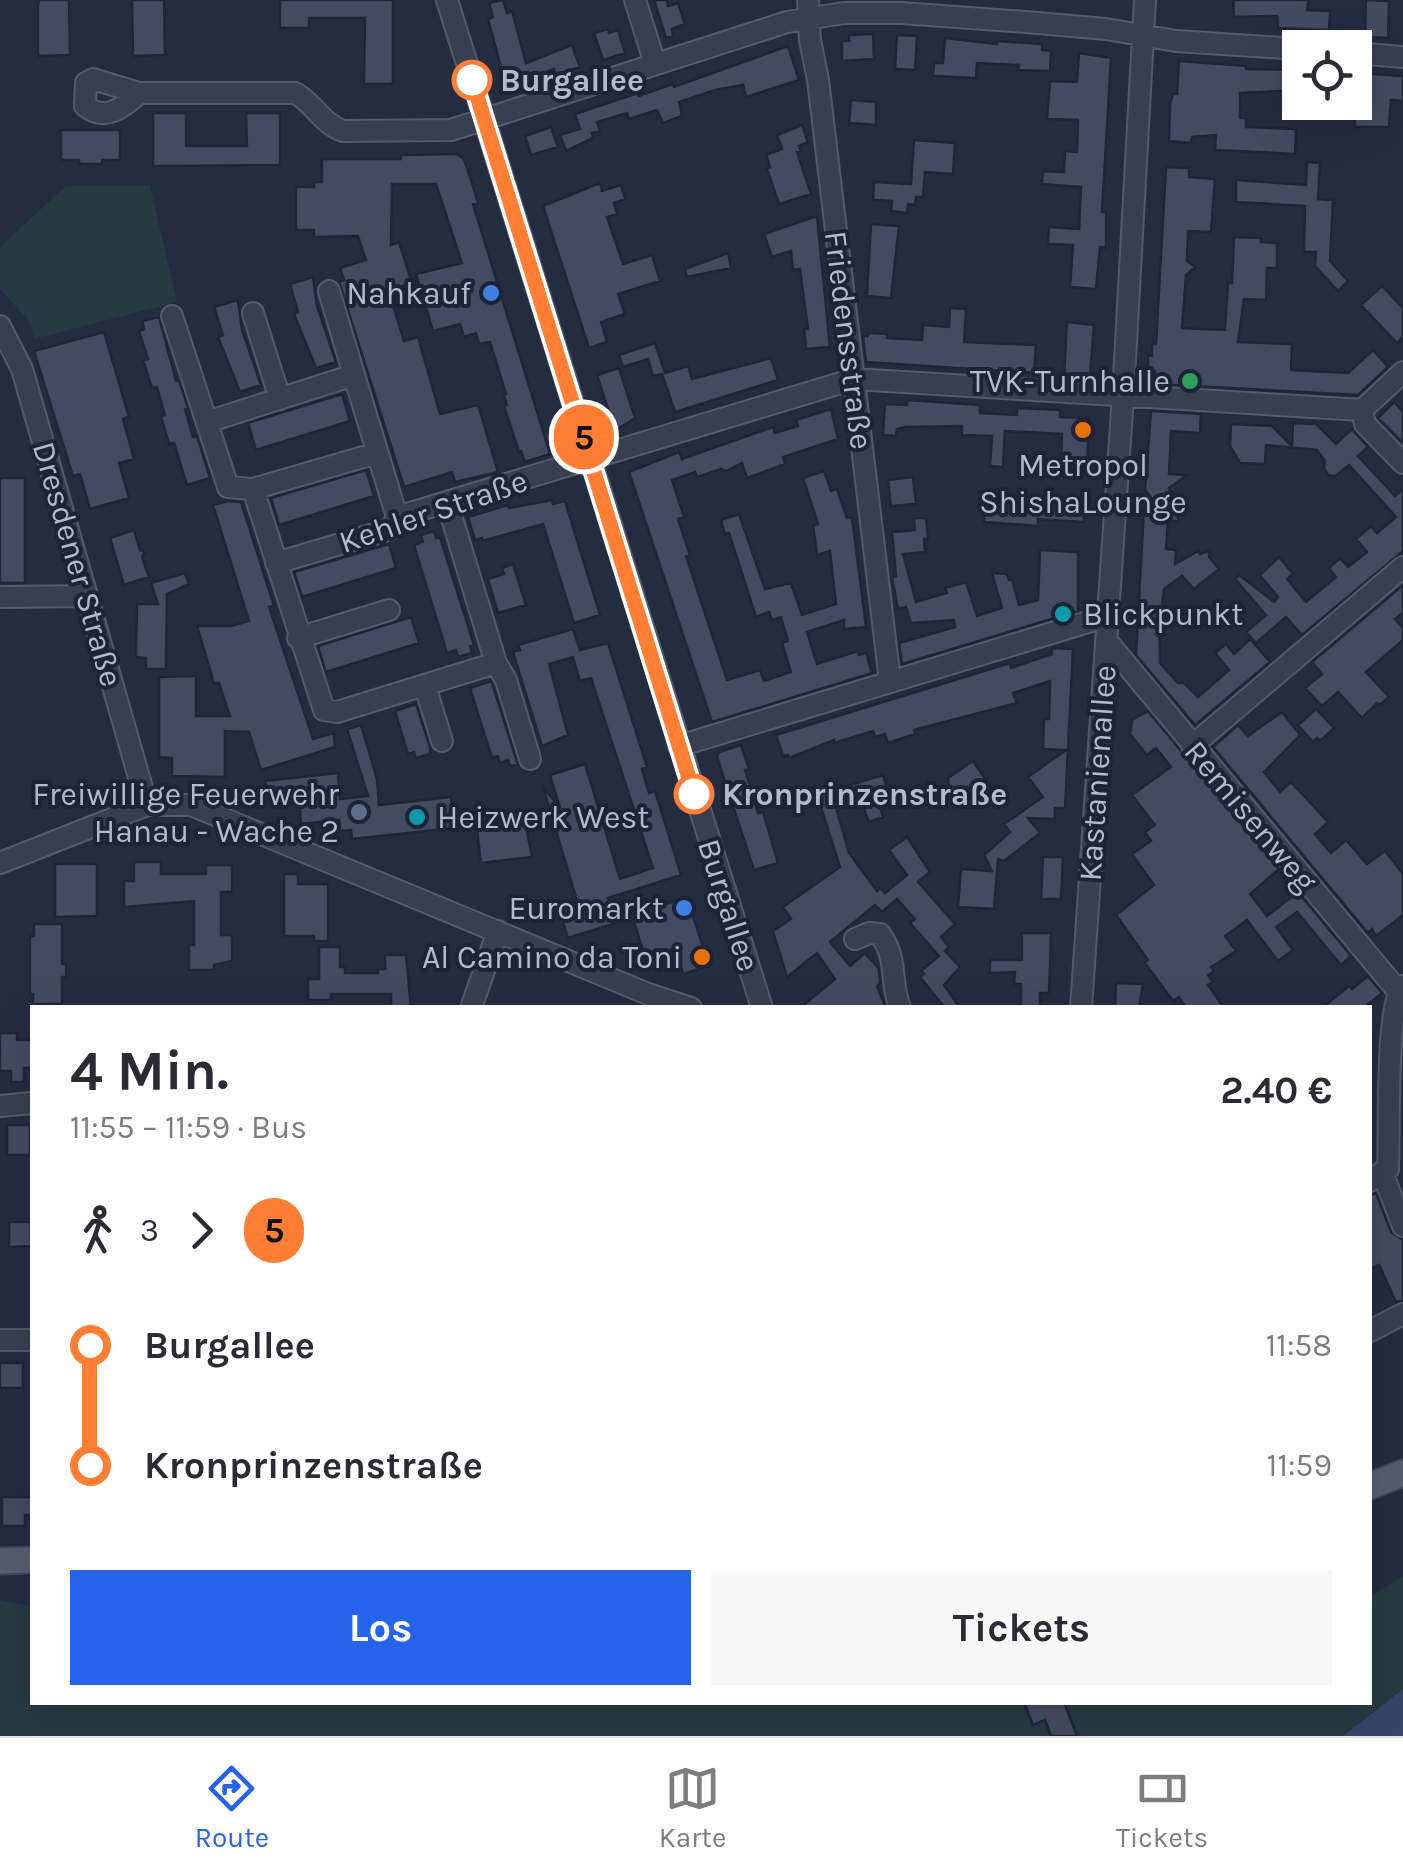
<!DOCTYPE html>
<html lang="de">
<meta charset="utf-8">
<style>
body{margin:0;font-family:Karla,sans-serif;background:#f7f7f7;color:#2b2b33;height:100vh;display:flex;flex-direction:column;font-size:38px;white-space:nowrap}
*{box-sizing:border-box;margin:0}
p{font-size:32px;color:#7c7c81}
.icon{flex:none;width:55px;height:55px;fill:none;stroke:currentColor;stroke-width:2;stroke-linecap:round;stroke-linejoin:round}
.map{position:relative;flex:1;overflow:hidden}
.side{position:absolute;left:30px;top:1005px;width:1342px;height:700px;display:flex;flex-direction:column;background:#fff;border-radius:0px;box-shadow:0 10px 40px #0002}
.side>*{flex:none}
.badge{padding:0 20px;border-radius:32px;font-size:35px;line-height:65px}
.buttons{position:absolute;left:1282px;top:30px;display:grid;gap:20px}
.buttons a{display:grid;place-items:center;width:90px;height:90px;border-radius:0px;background:#fff;box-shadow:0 10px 40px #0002;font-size:50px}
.map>.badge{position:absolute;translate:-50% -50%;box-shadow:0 0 0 5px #fff}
.legs{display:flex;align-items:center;gap:15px;height:110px;padding:0 40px;font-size:32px}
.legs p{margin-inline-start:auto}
.summary{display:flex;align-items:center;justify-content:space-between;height:170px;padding:0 40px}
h1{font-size:55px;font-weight:700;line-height:75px}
.primary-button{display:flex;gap:20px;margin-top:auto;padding:20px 40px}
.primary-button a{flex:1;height:115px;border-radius:0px;background:#2563eb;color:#fff;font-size:40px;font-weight:700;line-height:115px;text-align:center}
.primary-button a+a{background:#f7f7f7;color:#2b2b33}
ul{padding:0 40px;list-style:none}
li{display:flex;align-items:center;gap:35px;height:120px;font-size:38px}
li i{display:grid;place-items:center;width:15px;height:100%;margin:0 12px;background:currentColor}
li i::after{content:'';width:25px;height:25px;margin:-12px;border:8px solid;border-radius:50%;background:#fff}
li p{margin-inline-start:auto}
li:first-child i{background:linear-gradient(#0000 50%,currentColor 0)}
li:last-child i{background:linear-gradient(currentColor 50%,#0000 0)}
.tab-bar{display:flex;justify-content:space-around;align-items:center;height:140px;border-top:2px solid #e1e1e2;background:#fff;font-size:28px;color:#7c7c81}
.tab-bar a{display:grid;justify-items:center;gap:5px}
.tab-bar .active{color:#2563eb}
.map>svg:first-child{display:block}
.green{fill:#263a41}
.water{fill:#374468}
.building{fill:#434b62;stroke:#1f2637;stroke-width:2.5}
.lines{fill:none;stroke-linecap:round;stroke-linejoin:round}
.minor-casing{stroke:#535a6b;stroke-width:24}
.major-casing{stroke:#424859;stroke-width:29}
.minor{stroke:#383f50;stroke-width:20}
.major{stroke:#565d70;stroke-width:25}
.line-1-casing{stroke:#fff;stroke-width:22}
.line-1{stroke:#ff7e33;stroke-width:15}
.stop-1-dot{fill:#fff;stroke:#ff7e33;stroke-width:5}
.shop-dot{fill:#3f7fe0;stroke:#1d2435;stroke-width:4}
.leisure-dot{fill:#2e9e5b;stroke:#1d2435;stroke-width:4}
.food-dot{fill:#e8710a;stroke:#1d2435;stroke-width:4}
.culture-dot{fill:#0f9aa8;stroke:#1d2435;stroke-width:4}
.service-dot{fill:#5c6f8a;stroke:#1d2435;stroke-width:4}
.labels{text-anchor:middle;stroke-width:8;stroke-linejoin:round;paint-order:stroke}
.stop-label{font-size:32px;font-weight:bold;fill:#b5bacb;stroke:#1d2435;text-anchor:start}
.poi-label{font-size:32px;fill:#b5bacb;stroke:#1d2435;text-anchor:end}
.street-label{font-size:32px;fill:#b5bacb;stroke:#1d2435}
</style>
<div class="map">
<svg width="1403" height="1736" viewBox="0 0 1403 1736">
<rect width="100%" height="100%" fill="#242c40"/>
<path class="green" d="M66,186H150L177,302L34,339L29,321L0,289V247Z
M1403,1576V1689L1343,1736H0V1600L32,1606V1702H1370V1597Z"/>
<path class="water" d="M1403,1689V1736H1343Z"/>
<path class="building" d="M40,0H69L70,55L38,56V4Z
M132,0H164L165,55L133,56Z
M280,0H393V84H364L365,18H309V28H280Z
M503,0L507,13L512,11L526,63L572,45L580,67L556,75L554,69L506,86L488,19L493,17L489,3Z
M654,0H667L668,6L678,3L685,24L672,29L673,36L666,38Z
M1233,0H1309L1307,10L1330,11L1329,30L1278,28L1277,16L1234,17Z
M1366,0L1389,1L1388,38L1365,37Z
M608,29L609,33L618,30L625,53L603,60L594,33Z
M873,34L874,59L842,61V41H849V35Z
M897,35L917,36L915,70L895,69Z
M945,38L997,44V41L1042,44V50L1051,51L1050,71L1018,70L1019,65L977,63L976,78L933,76L934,63H943Z
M788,46L799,80L746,97L743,85L715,90L679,102L682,116L663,123L657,110L629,119L627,113L597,122L600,131L592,133L593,138L566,151L560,135L580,129L575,114L638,93L639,96L673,84L674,87Z
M1079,53L1111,58L1102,212H1106V248L1100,247L1096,289L1070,287L1073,245L1048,244L1049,227L1079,229L1081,187L1042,184L1043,171L1064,172L1065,151L1077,152L1078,120L1047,119L1050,81L1077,82Z
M1179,61L1246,66V69L1300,70V90L1240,93V118H1246V127L1296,129L1295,154L1215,150L1216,135L1192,137L1191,143L1169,141L1170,104L1173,94H1177Z
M1355,73L1403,76V101L1391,100L1389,127H1355Z
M851,100L876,102V125L849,123Z
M153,113H186V146H247L246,113H280V165L153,166Z
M802,125L808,142L799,146L801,151L797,152L811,194L779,204L767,169L770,167L766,155L782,149L777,135Z
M551,127L558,147L531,155L525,136Z
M61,130H120V160H102V164H79V160H61Z
M914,140L955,143L953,174L925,172L923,197H916L915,205L908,204L907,213L891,211L892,201L873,200L874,182L911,184Z
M457,154L464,159L472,183L478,203L473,204L550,454L525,462L521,451L519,452L504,406L507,405L504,395L506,394L490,342L479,344L476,333L464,337L460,324L433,331L416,274L462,263L436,184H392L391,245L399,242L412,283L388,290L404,341L418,337L440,414L478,405L498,472L455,482L452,472L404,487L339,282L344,280L340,268L366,260L358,236L314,237V230H296V187H314V182H322V159H401V155Z
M1307,162L1320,163L1318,199L1333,200L1330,261L1348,281L1338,291L1315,266L1316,252H1304L1305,206L1236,202V180L1306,185Z
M1166,167L1189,168V177L1215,179L1211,232L1188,231L1187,261L1195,267L1186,275L1182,328L1225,330L1228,283H1232L1234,237L1261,238V242L1277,243V268H1267L1266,300L1244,299L1238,342L1292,344L1291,370L1348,373L1373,350L1388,367L1358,395L1154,384L1155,371L1148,370V355L1152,356V344H1156Z
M600,183L602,191L621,185L625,199L614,203L617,214L607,217L623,264L652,255L660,281L618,294L625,314L601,322L607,342L589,348L543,206Z
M817,216L830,347L806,349L804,329H808L800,269L793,270L791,251L772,257L764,234Z
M871,224L899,226L891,298L867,296Z
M728,253L731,268L687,277L685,269Z
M313,277L317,306L336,362L316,368L294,314L298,312L290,284Z
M1382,286L1403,308V337L1397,343L1361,305Z
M238,300L242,330L261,385L240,392L218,337L223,335L214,307Z
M950,308L966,309L964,342L1036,345L1034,373L866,362L863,336H868V333L887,334V338L922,340L923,325L949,327Z
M159,317L176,381L179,380L188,408L185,409L193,437L197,436L210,478L187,485L174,443L169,444L161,416L165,415L157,387L152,388L143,360L148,359L139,331L144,329L142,321Z
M1067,322L1094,325L1090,376L1064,375Z
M104,332L129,417L123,419L134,459L119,463L129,498L90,509L80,474L73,476L34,351Z
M655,343L665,373L688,366L692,379L771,358L778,380L675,412L662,374L653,376L648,359L623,367L619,355Z
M619,368L635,418L615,431L597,375Z
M342,394L350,421L256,450L248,423Z
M907,400L980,405V413L1017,415V408L1060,410V417L1089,418L1087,465L1061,464L1062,434L1005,431L1003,467L990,466L992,436L962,435V426L906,427L897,429L896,436L883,435L885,404L907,405Z
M1394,402L1403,412V443L1378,418Z
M831,409L838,439L783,457L785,464L747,478L742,463L726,471L721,469L697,477L695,472L672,480L684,517L678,519L690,555L686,556L727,680L760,670L764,681L791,672L782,643L788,641L781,617L772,620L769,612L756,617L729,533L725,534L721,520L739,514L765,589L791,583L802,615L836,604L830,551L817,555L813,526L818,524L803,478L824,471L831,491L837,489L847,518L852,517L866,627L844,629V620L807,632L817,664L858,651L859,655L866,653L872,673L712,722L629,472L679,452L682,459L773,427L775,433L798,426L796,420Z
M1151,411L1201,414L1200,433L1171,431L1169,474L1187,475L1169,488L1178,502V521H1168L1166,549L1176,550L1175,564L1198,551L1200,554L1209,551V557L1219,569L1194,589L1182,576L1164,589L1162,606H1159L1160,663L1178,683H1184L1198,697L1229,670L1215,653L1226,644L1234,654L1250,639L1270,662L1195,725L1136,655L1144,509H1135L1150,496L1145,490Z
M1293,423L1316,424L1336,444L1352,429L1368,447L1358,456L1395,496L1403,489V551L1302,635L1286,617L1256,643L1246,632L1266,615L1235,579L1239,575L1274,602L1278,597L1260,575L1279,557L1293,574L1287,579L1306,602L1336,577L1329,568L1340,558L1348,567L1367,552L1356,539L1371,526L1377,533L1396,517L1349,465L1335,476L1328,475L1324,468L1325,461L1317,450L1266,445L1265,464L1240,463L1230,446L1231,424L1272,426L1292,446Z
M366,470L374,496L279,525L271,498Z
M913,477L916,504L891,506L888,480Z
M0,478H25V583H0Z
M985,495L1085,498L1084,522L1038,519V526L984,522Z
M552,500L553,504L565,501L600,615L574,623L543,524L482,541V538L475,540L468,517L508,505L509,508Z
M228,501L241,502L274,606L269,607L313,739L334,733L335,747L261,770L249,732L225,731V777L172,776V758L159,757V677L196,676V716H230L219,683H214L197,626H231L249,621L213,505Z
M914,518H926L928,539H924L925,552L903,554L916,602L947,593L945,588L966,582L977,616L1002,608L992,573L1007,574L1009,580L1012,579L1019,605L1038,600L1040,550L1078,552V611L902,664L899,643L955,627L954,620L911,623L906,607L898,609L892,578L896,576L892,532L915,530Z
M134,530L140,550L145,552L142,557L149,577L124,585L110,538Z
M434,531L436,538L440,537L474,645L470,646L472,653L458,657L456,650L447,653L414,545L423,542L421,535Z
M389,544L396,568L302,597L294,572Z
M513,564L526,605L498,613L488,579L504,574L502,568Z
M185,573L189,584L167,594L166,669H146V658L136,657L137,604H158L151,583Z
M1403,585V613L1395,619L1403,628V640L1366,672L1389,697L1380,705L1377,703L1362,718L1338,692L1322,706L1305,688L1322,674L1312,662Z
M411,617L419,643L326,672L318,646Z
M573,629L580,650L608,643L647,767L642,769L649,793L655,791L681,875L608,898L616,923L568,938L559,910L578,904L543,787L560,808L550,775L585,764L620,879L653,868L591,678L580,681L573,657L549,664L568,735L542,746L513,652L520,650L518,645Z
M1052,648L1073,649L1065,808H1055V819L1028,818L1040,833L1004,861L998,859L994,909L958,907L961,869L992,871L984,855L1010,832L1004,824L1043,797L1028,777L1066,750L1043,749L1044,719H1049L1050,681L1013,693L1017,703L914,730L915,734L888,743L885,734L875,737L873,731L834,743V740L789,758L788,755L783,756L776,735L1010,663L1011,668L1052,654Z
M491,681L493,686L518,765L510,766L508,760L500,763L498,756L492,758L470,688Z
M416,704L430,747V754L416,758L414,752L408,754L395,711Z
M1316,709L1334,728L1320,741L1317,738L1313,742L1298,725Z
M1148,711L1279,869L1250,894L1267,916L1298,892L1351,956L1341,965L1297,912L1276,927L1293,950L1278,961L1247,920L1225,936L1236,951L1211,967L1214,971L1208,975L1213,982L1208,985L1224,1008H1186L1179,997L1173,1001L1145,963L1148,960L1116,915L1154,885L1132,854L1151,841L1145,832L1155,825L1132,795L1171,767L1156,748L1147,755L1130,734L1132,720Z
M1282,712L1300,735L1264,772L1280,792L1291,782L1328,822L1315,834L1331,853L1346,840L1367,864L1385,851L1403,874V915L1376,936L1372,929L1368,933L1213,747L1238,725L1248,736Z
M361,725L377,779L379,805L451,797L454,828L352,839L351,830L340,831L339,820L301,824L299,794H269L265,781L338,773L340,799L368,796L347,729Z
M741,745L749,769L745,770L758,813L763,812L778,863L754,870L717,757L719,752Z
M973,761L996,795L980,806L967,787L956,795L948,783V778Z
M883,775L890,796L878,801L883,817L869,822L859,796L835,804L849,853L877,891L880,888L885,893L907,875L889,850L907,837L930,872L918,882L955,924L941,937L949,947L945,951L960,967L944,985L960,1008H945L920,977L924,974L921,971L939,956L910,923L915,919L897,899L882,912L875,905L830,942L850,966L865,953L879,969L880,983L877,986L885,1006L800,1008L835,979L817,953L787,977L773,931L791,919L783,907L840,867L817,795Z
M524,816L532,857L481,863L477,830L501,827L500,819Z
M1043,857H1063L1061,899H1041Z
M134,862H161V874H206V865H232V892H221V935H232V961L214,965V970H189V945H194V901L124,907V881H134Z
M55,864H97V916L55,917Z
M284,874H298V884H328V941H314V936H284Z
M687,897L709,966L683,974L676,948L645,957L632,915Z
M34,924H62V964H66V977H62V1004H33V994H30V936H34Z
M1022,933H1051L1049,993H1040V1008H1021V984H1014L1015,972L990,973V960H1022Z
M319,947H340V967H345V973H378V969H385V955H406L411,1008H391V994H331V1000H308V979H319Z
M1368,976L1382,993L1364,1008H1322L1349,986L1352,989Z
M1116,983L1143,984L1139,1008H1115Z
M0,1033H17V1040H32V1068H24V1082H11V1071H0Z
M7,1125H30V1155H7Z
M1376,1193L1391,1232L1403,1240V1300L1396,1302L1379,1265L1370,1269V1195Z
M9,1222H31V1246L9,1247Z
M0,1363H23V1388H0Z
M2,1497H32V1515H25V1526H2Z
M1024,1702H1064L1077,1736H1051L1045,1720L1033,1725Z"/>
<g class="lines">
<defs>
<path id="minor" d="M447,0L762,1008
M635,0L655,64
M808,0L810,40L818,80L890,681
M1355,53L1403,57
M139,93C123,108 105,122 85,106L86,83L93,79L139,93H295C314,103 322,124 343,131L451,130L787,22L844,13H901L1026,22L1106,29L1176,41L1300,49
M329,291L354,375
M253,313L280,399
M172,316L228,487L253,489L324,710L337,712L496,663L447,502
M0,326L22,369L147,805
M1362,410L1403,372
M207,422L354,375L397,517
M253,489L377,453
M276,563L391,529L397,517L854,379L1362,410L1365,424L1403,463
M0,597L87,596
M298,638L389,610
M1106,640L1398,991
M496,663L506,680L530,759
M425,686L442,741
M679,746L1108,616
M1192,746L1403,567
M0,863L147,805H191L648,994L691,1008
M855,939L869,933L880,934C899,961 889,980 900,1008
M471,1008L498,931
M1081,1008L1123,396L1145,0
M0,1106L32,1103
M1382,1172L1403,1226
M1370,1181L1388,1169C1390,1134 1385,1005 1403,986
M1370,1331L1403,1314
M0,1340H32"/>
<path id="major" d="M1370,1486L1403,1473
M0,1561L32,1560"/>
</defs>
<use href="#minor" class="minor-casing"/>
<use href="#major" class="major-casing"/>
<use href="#minor" class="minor"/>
<use href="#major" class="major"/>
</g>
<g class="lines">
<defs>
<path id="line-1" d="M472,80L694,794"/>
</defs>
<use href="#line-1" class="line-1-casing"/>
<use href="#line-1" class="line-1"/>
</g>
<g class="stop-1-dot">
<circle cx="472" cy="80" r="18"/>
<circle cx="694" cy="794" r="18"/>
</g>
<g class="shop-dot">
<circle cx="491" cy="293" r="10"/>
<circle cx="684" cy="908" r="10"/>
</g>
<circle class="leisure-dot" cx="1190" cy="381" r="10"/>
<g class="food-dot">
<circle cx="1083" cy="430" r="10"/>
<circle cx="702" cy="957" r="10"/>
</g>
<g class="culture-dot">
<circle cx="1063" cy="614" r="10"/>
<circle cx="417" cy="817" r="10"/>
</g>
<circle class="service-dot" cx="359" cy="812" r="10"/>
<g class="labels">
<g class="stop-label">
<text x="500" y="91">Burgallee</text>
<text x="722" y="805">Kronprinzenstraße</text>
</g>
<g class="poi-label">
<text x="471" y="304">Nahkauf</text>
<text x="1170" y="392">TVK-Turnhalle</text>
<text x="1083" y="476" text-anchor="middle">Metropol<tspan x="1083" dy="37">ShishaLounge</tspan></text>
<text x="1083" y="625" text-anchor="start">Blickpunkt</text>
<text x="339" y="805">Freiwillige Feuerwehr<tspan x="339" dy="37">Hanau - Wache 2</tspan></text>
<text x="437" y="828" text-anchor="start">Heizwerk West</text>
<text x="664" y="919">Euromarkt</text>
<text x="682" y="968">Al Camino da Toni</text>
</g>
<g class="street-label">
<text transform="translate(849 340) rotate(83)" y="11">Friedensstraße</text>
<text transform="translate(433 511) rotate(-19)" y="11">Kehler Straße</text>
<text transform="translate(78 564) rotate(74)" y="11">Dresdener Straße</text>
<text transform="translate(1097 773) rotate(-86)" y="11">Kastanienallee</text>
<text transform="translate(1251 816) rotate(50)" y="11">Remisenweg</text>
<text transform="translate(729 905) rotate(72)" y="11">Burgallee</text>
</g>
</g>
</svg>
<div class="buttons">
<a><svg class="icon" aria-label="locate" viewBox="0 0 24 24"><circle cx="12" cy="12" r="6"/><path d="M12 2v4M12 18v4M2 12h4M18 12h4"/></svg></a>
</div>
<b class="badge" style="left:584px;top:437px;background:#ff7e33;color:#111">5</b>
<section class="side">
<div class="summary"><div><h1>4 Min.</h1><p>11:55 – 11:59 · Bus</p></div><b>2.40 €</b></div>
<div class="legs"><svg class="icon" aria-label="walk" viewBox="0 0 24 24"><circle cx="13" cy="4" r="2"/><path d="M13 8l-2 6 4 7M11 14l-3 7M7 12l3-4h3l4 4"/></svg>3<svg class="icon" aria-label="forward" viewBox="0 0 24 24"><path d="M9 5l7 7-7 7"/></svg><b class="badge" style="background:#ff7e33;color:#111">5</b></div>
<ul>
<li><i style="color:#ff7e33"></i><b>Burgallee</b><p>11:58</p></li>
<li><i style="color:#ff7e33"></i><b>Kronprinzenstraße</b><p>11:59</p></li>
</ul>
<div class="primary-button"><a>Los</a><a>Tickets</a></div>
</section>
</div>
<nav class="tab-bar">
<a class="active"><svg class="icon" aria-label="directions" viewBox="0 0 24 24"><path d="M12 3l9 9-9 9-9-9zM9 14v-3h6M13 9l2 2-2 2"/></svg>Route</a>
<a><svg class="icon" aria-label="map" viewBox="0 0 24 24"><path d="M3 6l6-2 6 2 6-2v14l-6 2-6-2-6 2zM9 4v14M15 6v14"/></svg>Karte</a>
<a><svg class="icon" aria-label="tickets" viewBox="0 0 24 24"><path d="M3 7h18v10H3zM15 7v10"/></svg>Tickets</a>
</nav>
